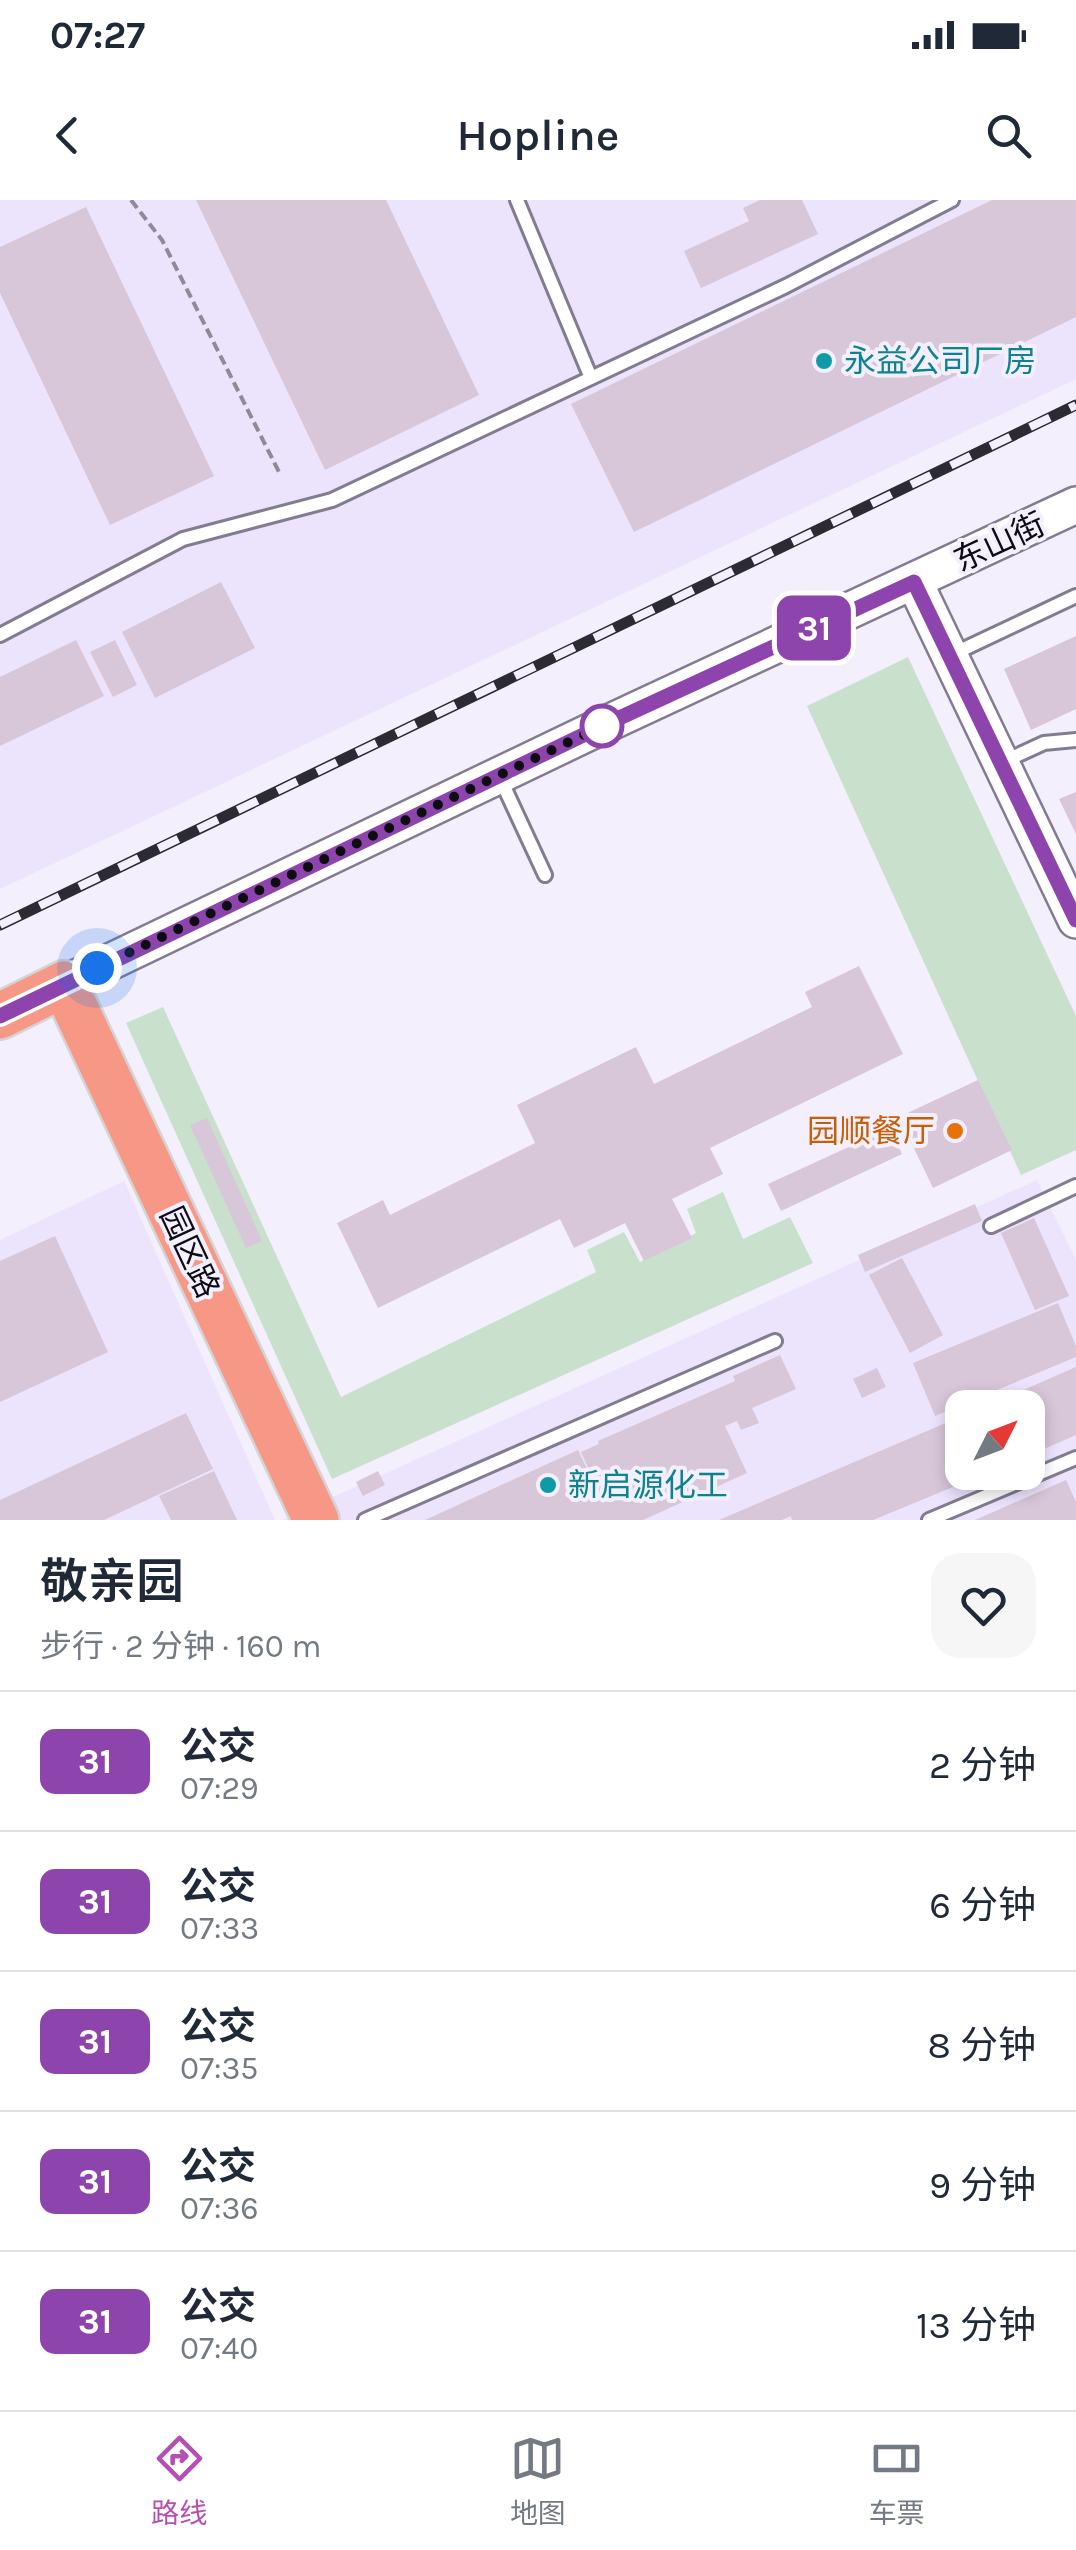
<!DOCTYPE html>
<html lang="zh">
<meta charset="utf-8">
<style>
body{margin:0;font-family:Karla,"Noto Sans SC",sans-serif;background:#f6f6f7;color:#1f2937;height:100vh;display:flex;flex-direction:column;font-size:38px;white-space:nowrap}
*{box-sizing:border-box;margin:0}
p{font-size:32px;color:#747a83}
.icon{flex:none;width:55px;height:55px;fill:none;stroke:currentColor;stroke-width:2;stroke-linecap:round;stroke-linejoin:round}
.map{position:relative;height:1320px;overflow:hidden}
.drawer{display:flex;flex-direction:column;background:#fff;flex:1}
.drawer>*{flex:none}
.badge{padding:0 20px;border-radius:15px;font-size:35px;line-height:65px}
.needle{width:65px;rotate:48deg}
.tools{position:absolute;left:945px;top:1190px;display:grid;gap:20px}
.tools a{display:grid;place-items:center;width:100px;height:100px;border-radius:20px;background:#fff;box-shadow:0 5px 15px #0003;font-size:50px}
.you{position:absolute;width:50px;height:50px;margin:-25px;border:8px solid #fff;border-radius:50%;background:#1a73e8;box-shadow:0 0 0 15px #1a73e833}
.map>.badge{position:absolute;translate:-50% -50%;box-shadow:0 0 0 5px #fff}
.round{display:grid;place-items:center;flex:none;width:105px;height:105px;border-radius:30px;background:#f6f6f7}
.headline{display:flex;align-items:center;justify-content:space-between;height:170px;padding:0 40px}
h1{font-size:48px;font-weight:600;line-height:75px}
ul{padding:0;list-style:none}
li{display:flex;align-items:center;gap:30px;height:140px;padding:0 40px;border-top:2px solid #e0e1e3}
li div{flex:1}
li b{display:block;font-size:38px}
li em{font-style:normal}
li .badge{min-width:110px;font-weight:700;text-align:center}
.status{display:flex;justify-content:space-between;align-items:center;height:70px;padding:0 50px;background:#fff;direction:ltr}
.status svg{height:28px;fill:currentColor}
header{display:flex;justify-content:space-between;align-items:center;height:130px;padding:0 40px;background:#fff;font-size:45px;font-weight:600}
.tab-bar{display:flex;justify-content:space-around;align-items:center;height:140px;border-top:2px solid #e0e1e3;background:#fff;font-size:28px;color:#747a83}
.tab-bar a{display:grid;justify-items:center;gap:5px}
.tab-bar .on{color:#b54fb4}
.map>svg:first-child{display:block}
.built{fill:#ece4fd;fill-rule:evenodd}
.green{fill:#c9e1cc}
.building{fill:#d8c6d9}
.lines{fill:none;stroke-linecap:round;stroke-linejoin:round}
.lane-casing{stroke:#837c91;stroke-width:18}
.secondary-casing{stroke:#837c91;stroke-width:40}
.highway-casing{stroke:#d4d3d5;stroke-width:50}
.path{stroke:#8e8b96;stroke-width:4;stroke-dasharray:10 5;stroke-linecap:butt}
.lane{stroke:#fff;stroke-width:12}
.secondary{stroke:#fff;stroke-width:35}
.highway{stroke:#f79887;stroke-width:45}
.rail-casing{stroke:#2c2a32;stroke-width:11}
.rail{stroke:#f3effd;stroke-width:8;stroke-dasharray:22;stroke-linecap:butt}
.line-casing{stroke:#fff;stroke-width:22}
.line{stroke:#8e44ad;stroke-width:15}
.walk{stroke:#0e0c13;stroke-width:10;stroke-dasharray:0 18}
.culture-dot{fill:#0f9aa8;stroke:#f3effd;stroke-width:4}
.stop-dot{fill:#fff;stroke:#8e44ad;stroke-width:5}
.food-dot{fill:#e8710a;stroke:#f3effd;stroke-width:4}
.labels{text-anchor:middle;stroke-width:8;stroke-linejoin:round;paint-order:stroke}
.culture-label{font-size:32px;fill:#0d838f;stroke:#f3effd;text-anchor:start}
.street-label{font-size:32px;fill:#0e0c13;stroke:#f3effd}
.food-label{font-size:32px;fill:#c56008;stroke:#f3effd;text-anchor:end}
</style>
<div class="status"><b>07:27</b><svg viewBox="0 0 49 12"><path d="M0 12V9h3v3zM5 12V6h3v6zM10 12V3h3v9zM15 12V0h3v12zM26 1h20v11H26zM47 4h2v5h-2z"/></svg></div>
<header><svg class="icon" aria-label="back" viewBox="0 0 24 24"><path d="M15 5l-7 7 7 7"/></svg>Hopline<svg class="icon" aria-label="search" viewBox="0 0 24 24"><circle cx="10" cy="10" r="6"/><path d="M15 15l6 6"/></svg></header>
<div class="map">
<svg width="1076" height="1320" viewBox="0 0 1076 1320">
<rect width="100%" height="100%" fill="#f3effd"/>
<path class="built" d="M0,0H1076V179L0,689Z
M1037,980L1076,1060V1320H282ZM962,1208H1028V1272H962Z
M124,981L275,1320H0V1040Z"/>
<path class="green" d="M908,457L1076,816V950L1021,975L807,506Z
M163,807L341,1197L596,1072L587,1050L624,1032L640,1062L696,1033L687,1009L723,992L743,1039L790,1017L813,1063L332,1279L126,823Z"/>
<path class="building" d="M196,0H386L479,195L325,270Z
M760,0H802L818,34L701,88L684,51L749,21L743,8Z
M992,0H1076V117L634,332L571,204Z
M86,7L214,276L110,325L0,93V47Z
M221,382L255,448L155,498L122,432Z
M1076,436V509L1031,530L1004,469Z
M76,440L104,496L0,546V477Z
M115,440L137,485L113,497L90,452Z
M1076,592V634L1059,599Z
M859,766L903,854L710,948L723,974L672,999L692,1038L644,1061L625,1023L574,1048L560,1019L378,1108L337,1023L383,1000L390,1015L535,943L517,905L636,847L654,884L812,807L805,792Z
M978,880L1012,950L933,988L899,917Z
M207,918L262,1041L246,1048L190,925Z
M890,928L902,954L781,1011L768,984Z
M975,1004L982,1021L865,1072L858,1055Z
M1034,1018L1069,1096L1035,1110L1001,1033Z
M55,1036L108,1152L0,1202V1061Z
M902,1058L943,1135L910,1153L869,1075Z
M1058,1103L1076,1146V1157L935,1216L913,1163Z
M780,1155L796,1189L752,1208L759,1223L741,1230L737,1221L725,1226L747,1273L643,1320H425L578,1250L604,1304L581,1252L599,1244L598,1241L735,1181L733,1176Z
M1076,1167V1235L1028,1256V1208H982Z
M877,1168L886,1187L862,1198L853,1179Z
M186,1213L213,1269L104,1320H0V1300Z
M962,1216V1272L987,1273L873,1320H792L791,1316L782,1320H719Z
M214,1271L237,1320H171L159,1296Z
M378,1271L385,1285L363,1296L356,1282Z
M1066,1280L1076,1302V1320H975Z"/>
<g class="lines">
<defs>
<path id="lane" d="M517,0L591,178
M0,435L183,339L332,300L786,86L952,0
M951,455L1076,396
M1003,562L1044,543L1076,540
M500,578L545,675
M991,1026L1076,986
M365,1320L775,1141
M929,1320L1076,1258"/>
<path id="secondary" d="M914,381L1076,720
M64,784L602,526L1076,305"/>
<path id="highway" d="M0,816L64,784L316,1320"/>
</defs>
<use href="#lane" class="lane-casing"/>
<use href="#secondary" class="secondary-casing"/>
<use href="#highway" class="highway-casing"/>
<path class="path" d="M131,0L162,40L279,272"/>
<use href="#lane" class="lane"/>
<use href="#secondary" class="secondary"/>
<use href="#highway" class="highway"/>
<defs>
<path id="rail" d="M0,725L1076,205"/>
</defs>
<use href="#rail" class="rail-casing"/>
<use href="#rail" class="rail"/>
</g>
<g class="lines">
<defs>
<path id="line" d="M0,816L602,526L914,382L1076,720"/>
</defs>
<use href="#line" class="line-casing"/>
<use href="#line" class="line"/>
<path class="walk" d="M97,768L602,526"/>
</g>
<g class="culture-dot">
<circle cx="824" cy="161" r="10"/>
<circle cx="548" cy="1285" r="10"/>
</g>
<circle class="stop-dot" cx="602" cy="526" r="20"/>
<circle class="food-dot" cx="955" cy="931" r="10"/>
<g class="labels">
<g class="culture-label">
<text x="844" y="172">永益公司厂房</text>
<text x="568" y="1296">新启源化工</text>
</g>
<g class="street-label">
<text transform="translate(999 342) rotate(-25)" y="11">东山街</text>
<text transform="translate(190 1052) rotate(65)" y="11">园区路</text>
</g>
<g class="food-label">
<text x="935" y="942">园顺餐厅</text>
</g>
</g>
</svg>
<div class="tools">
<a><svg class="needle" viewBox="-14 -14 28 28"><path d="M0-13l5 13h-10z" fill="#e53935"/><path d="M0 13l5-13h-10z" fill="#747a83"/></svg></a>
</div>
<div class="you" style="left:97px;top:768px"></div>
<b class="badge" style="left:814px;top:428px;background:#8e44ad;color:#fff">31</b>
</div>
<section class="drawer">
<div class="headline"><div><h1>敬亲园</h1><p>步行 · 2 分钟 · 160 m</p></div><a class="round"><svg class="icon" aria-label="heart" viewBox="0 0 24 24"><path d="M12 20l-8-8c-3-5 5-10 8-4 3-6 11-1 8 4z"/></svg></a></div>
<ul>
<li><span class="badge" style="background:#8e44ad;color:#fff">31</span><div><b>公交</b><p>07:29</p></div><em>2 分钟</em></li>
<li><span class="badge" style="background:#8e44ad;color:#fff">31</span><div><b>公交</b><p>07:33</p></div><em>6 分钟</em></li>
<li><span class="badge" style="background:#8e44ad;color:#fff">31</span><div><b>公交</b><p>07:35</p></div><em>8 分钟</em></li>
<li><span class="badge" style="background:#8e44ad;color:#fff">31</span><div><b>公交</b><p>07:36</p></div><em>9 分钟</em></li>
<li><span class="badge" style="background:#8e44ad;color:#fff">31</span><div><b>公交</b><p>07:40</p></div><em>13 分钟</em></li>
</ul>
</section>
<nav class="tab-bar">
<a class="on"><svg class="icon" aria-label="directions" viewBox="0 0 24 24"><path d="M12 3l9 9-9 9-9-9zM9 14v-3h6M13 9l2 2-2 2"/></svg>路线</a>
<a><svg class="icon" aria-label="map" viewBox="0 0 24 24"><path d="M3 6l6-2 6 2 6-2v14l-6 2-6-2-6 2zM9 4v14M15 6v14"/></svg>地图</a>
<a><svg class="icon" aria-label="tickets" viewBox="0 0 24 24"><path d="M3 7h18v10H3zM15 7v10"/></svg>车票</a>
</nav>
